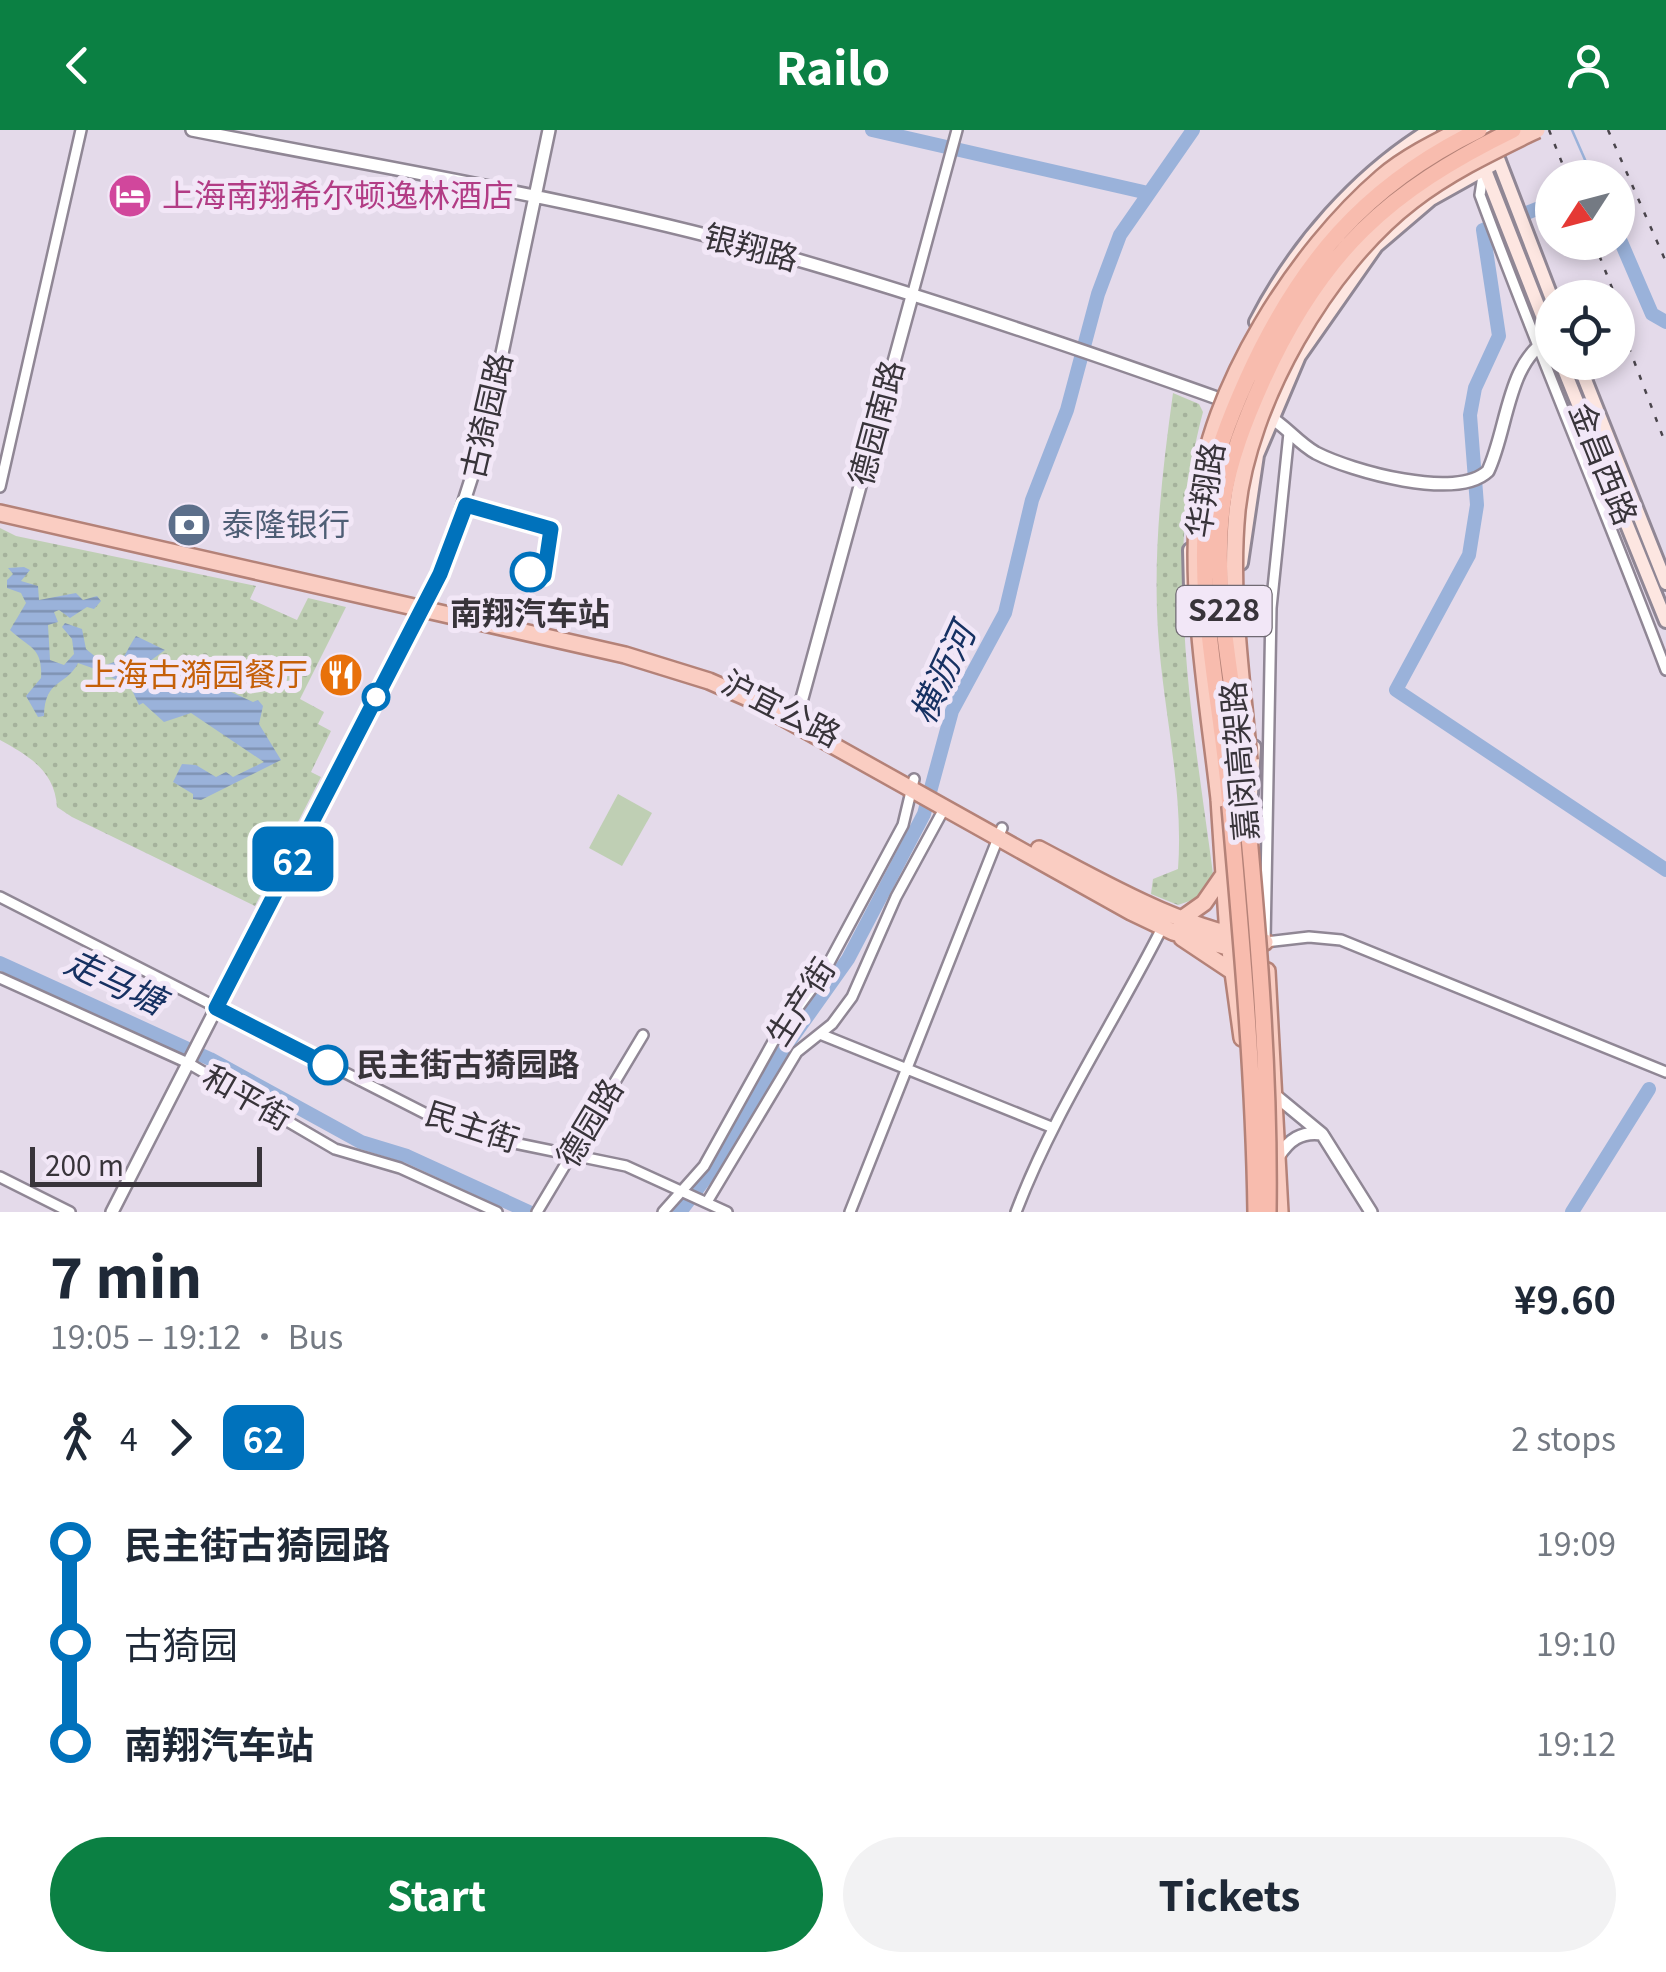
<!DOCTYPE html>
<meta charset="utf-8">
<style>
body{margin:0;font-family:Georgia,"Noto Sans SC",serif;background:#f2f2f3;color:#1f2937;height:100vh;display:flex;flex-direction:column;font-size:38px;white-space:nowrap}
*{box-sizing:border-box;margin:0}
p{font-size:32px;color:#747a83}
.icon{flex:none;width:55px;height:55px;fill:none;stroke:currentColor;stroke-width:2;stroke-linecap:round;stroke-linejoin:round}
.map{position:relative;height:1082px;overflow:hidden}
.sheet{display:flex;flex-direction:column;background:#fff;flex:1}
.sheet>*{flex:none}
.badge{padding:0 20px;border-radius:15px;font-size:35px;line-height:65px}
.needle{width:65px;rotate:234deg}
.buttons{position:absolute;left:1535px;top:30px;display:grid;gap:20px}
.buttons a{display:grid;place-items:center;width:100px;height:100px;border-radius:50%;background:#fff;box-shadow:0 5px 15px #0003;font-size:50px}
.scale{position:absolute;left:30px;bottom:25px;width:232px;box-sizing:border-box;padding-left:10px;border:5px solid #38343a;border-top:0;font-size:28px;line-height:35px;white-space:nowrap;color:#38343a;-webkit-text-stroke:8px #f2e7f7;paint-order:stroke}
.map>.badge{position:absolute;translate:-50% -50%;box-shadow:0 0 0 5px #fff}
.legs{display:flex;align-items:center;gap:15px;height:110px;padding:0 50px;font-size:32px}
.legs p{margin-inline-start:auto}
.headline{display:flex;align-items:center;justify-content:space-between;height:170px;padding:0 50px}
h1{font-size:55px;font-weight:800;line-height:75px}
.action{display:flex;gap:20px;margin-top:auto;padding:20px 50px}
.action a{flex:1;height:115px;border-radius:60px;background:#0b8043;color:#fff;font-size:40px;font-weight:800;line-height:115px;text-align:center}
.action a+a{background:#f2f2f3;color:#1f2937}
ul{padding:0 50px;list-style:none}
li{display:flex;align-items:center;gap:35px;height:100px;font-size:38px}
li i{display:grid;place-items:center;width:15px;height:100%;margin:0 12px;background:currentColor}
li i::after{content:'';width:25px;height:25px;margin:-12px;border:8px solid;border-radius:50%;background:#fff}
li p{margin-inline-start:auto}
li:first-child i{background:linear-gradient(#0000 50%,currentColor 0)}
li:last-child i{background:linear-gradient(currentColor 50%,#0000 0)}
header{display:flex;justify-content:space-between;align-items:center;height:130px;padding:0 50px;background:#0b8043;color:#fff;font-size:45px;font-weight:800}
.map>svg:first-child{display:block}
.grass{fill:#bfcfb4}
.park{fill:url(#park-dots)}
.water{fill:url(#water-rules)}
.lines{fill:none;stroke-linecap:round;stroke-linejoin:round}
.stream{stroke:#9ab2da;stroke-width:2.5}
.river{stroke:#9ab2da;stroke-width:14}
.minor-casing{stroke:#908795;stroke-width:14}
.tertiary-casing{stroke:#908795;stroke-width:16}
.secondary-casing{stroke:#908795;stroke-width:18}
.primary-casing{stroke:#b48278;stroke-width:20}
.minor{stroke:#fff;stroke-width:9}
.tertiary{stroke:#fff;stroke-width:11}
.secondary{stroke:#fde6e1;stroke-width:12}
.primary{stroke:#facdc2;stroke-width:15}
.rail{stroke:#4a454c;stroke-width:2.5;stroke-dasharray:5 10;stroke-linecap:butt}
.primary-bridge-casing{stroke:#b48278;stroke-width:20;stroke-linecap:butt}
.trunk-bridge-casing{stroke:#b48278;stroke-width:20;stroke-linecap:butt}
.primary-bridge{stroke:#facdc2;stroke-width:15}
.trunk-bridge{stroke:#f8bcae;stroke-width:15}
.line-1-casing{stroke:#fff;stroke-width:22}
.line-1{stroke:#0072bc;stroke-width:15}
.stop-1-dot{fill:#fff;stroke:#0072bc;stroke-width:5}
.labels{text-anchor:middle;stroke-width:10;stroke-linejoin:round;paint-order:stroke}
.shield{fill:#f2e7f7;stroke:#706a73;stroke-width:2.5}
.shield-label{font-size:30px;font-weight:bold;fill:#38343a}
.hotel-label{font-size:32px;fill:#b23c85;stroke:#f2e7f7;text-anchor:start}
.street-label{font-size:32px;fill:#38343a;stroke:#f2e7f7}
.service-label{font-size:32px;fill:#4e5e75;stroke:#f2e7f7;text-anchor:start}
.stop-label{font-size:32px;font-weight:bold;fill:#38343a;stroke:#f2e7f7}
.food-label{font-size:32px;fill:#c56008;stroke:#f2e7f7;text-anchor:end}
.water-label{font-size:35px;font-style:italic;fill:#163162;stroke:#f2e7f7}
</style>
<header><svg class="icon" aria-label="back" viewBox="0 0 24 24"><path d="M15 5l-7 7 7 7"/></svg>Railo<svg class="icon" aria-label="person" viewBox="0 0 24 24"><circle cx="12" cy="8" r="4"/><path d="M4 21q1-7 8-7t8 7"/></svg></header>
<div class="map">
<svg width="1666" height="1082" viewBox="0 0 1666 1082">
<defs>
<pattern id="park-dots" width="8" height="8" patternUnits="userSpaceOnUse" patternTransform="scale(2.5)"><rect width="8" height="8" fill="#bfcfb4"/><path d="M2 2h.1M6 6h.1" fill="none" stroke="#a5b29c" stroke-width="1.8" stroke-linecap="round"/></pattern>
<pattern id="water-rules" width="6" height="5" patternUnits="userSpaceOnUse" patternTransform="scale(2.5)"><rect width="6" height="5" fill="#9ab2da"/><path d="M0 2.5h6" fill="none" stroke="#7f92b2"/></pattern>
</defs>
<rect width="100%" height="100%" fill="#e4daea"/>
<path class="grass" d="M618,664L652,683L622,736L589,718Z"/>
<path class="park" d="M1173,263L1199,274L1203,282C1162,434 1193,591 1213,744L1201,767L1178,775L1151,764L1153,749L1178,739C1184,660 1163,581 1158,501C1153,420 1162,343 1173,263Z
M0,398L16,406L256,456L250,469L297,490L308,468L346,477L300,569L324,582L318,594L331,601L311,642L321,647L255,776L72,687L57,677C55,641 29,626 0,610Z"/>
<path class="water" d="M24,437L30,440L21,451L38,456L39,470L76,463L83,470L97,466L101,471L94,479L87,477L70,488L59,480L54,482L58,492L48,495L50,530L64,535L74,524L72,509L62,497L65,493L82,499L86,519L103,533L98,540L78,533C66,557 45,548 44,586L38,587L26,566L41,548C43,517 29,518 10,500L26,473L21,463L7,458V450L13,444L8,438Z
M136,506L165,520L150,531L155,535L150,545L176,558L190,548L202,560L213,561L218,556L253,572L258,570L263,576L259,594L281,630L201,670L193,669V664L173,652L182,634L196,635L216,647L226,642L233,647L264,632L191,583L164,592L143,573L139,575L131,558L104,543L106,535C130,527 122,526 136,506Z"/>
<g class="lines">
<path class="stream" d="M1572,0L1593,48"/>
<path class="river" d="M872,0L1148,63
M1552,73L1483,100L1499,206L1475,258L1470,285L1477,375L1469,425L1396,560L1666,740
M1618,105L1652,184L1666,192
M0,833L210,929L361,1012L407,1026L529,1082
M680,1082L720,1029L787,915L848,829L924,684L952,581L1005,483L1032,370L1067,280L1098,164L1120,105L1193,0
M1572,1082L1649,959"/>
<defs>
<path id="minor" d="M1484,39L1480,65C1539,225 1606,381 1666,540
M912,166L957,0
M1289,303L1271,478L1265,812L1309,807L1341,810L1666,942
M0,357L81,0
M0,767L444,993L485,1007L626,1036L727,1082
M0,848L188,933L335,1019L400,1038L497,1082
M820,904L1051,997
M0,1047L70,1082
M707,1072L797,922L832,894L852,867L896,767L945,677
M537,1082L643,905
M663,1082L704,1036L773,912L824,842L903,695L914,649
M850,1082L1002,698
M1016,1082C1054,982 1114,893 1162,798"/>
<path id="tertiary" d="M192,0C389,39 591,71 784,126C935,169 1083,220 1231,273
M1267,285C1285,295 1298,313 1316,323C1351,341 1457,371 1488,341C1508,299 1507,230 1551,208
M795,594L912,166
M1276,966L1322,1004C1301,1001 1289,1010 1278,1027
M1322,1004L1371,1082
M112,1082L444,433L484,309L549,0"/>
<path id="secondary" d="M1487,0L1552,169
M1483,35L1552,211
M1256,192C1295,116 1357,45 1430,0
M1561,232L1666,491
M1578,232L1666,453
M1190,420L1192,495
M1241,433L1257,325L1299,226L1376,116L1431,69L1499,31
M1251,664L1254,617"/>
<path id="primary" d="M0,383L625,525L709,551L750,569L1131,782L1173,802L1253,824
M1219,669L1228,806L1242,908
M1039,719C1113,758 1181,798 1265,812
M1180,790L1204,773L1222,747
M1182,808L1233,842
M1267,841L1280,1082"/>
</defs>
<use href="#minor" class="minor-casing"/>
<use href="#tertiary" class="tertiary-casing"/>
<use href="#secondary" class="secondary-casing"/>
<use href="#primary" class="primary-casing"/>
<use href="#minor" class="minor"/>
<use href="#tertiary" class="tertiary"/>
<use href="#secondary" class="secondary"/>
<use href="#primary" class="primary"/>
<path class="rail" d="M1549,0L1568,48
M1608,0L1666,132
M1594,112L1616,168
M1618,189L1666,315"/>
<defs>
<path id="primary-bridge" d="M1249,630C1242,548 1229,464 1237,381C1248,273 1327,136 1412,71C1451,41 1494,21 1537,0
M1219,669C1208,571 1190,472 1198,373C1207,260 1297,120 1382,47C1404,28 1434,13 1460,0"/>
<path id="trunk-bridge" d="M1256,1082C1254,943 1241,804 1229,666C1221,569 1195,467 1208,371C1213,329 1230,287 1247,249C1299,134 1364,56 1479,0
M1268,1082C1270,936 1257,788 1243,643C1235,555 1210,461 1223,372C1229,330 1246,288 1263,250C1321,122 1388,61 1513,0"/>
</defs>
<use href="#primary-bridge" class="primary-bridge-casing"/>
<use href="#trunk-bridge" class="trunk-bridge-casing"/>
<use href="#primary-bridge" class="primary-bridge"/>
<use href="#trunk-bridge" class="trunk-bridge"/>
</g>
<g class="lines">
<defs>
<path id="line-1" d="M328,935L216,878L440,444L466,375L551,399L544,446L530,442"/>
</defs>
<use href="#line-1" class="line-1-casing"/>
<use href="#line-1" class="line-1"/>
</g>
<defs>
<symbol id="hotel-disc" viewBox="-11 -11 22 22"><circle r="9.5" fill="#d1479c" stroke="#f2e7f7"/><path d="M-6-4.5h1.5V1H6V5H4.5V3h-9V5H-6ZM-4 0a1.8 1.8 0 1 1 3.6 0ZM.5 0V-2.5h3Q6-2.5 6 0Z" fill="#fff"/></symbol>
<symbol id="bank-disc" viewBox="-11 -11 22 22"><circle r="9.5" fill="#5c6f8a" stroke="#f2e7f7"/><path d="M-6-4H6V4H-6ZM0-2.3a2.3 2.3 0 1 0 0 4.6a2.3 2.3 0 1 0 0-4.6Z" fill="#fff"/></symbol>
<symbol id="restaurant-disc" viewBox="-11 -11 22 22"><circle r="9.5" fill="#e8710a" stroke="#f2e7f7"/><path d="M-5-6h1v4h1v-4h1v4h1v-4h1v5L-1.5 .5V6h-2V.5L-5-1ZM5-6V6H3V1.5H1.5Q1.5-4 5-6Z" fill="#fff"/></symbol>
</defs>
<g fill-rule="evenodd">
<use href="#hotel-disc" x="105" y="41" width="50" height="50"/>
<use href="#bank-disc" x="164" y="370" width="50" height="50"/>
<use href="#restaurant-disc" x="316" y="520" width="50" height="50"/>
</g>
<g class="stop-1-dot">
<circle cx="530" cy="442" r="18"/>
<circle cx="376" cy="567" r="12"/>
<circle cx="328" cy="935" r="18"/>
</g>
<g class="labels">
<rect class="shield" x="1176.5" y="456" width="95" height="50" rx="8"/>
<g class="shield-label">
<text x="1224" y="491">S228</text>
</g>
<g class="hotel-label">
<text x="162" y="77">上海南翔希尔顿逸林酒店</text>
</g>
<g class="street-label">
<text transform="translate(751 118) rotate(15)" y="11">银翔路</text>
<text transform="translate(487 286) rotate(-77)" y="11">古猗园路</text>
<text transform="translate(877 293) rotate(-75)" y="11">德园南路</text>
<text transform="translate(1603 334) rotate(68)" y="11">金昌西路</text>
<text transform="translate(1206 360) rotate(-81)" y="11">华翔路</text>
<text transform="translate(781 579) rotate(27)" y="11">沪宜公路</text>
<text transform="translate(1240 631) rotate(-95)" y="11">嘉闵高架路</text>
<text transform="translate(801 872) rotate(-57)" y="11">生产街</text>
<text transform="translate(247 968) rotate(30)" y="11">和平街</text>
<text transform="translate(590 993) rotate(-59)" y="11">德园路</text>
<text transform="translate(472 997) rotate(18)" y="11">民主街</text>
</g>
<g class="service-label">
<text x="222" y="406">泰隆银行</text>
</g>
<g class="stop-label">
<text x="530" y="495">南翔汽车站</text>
<text x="356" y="946" text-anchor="start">民主街古猗园路</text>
</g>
<g class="food-label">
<text x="308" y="556">上海古漪园餐厅</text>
</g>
<g class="water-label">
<text transform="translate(943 544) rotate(-65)" y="12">横沥河</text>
<text transform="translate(115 852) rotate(25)" y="12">走马塘</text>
</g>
</g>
</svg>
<div class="buttons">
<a><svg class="needle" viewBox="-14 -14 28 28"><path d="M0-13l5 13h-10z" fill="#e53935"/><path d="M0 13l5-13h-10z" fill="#747a83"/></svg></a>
<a><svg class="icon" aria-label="locate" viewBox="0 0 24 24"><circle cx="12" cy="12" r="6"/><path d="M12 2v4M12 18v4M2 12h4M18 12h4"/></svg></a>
</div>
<div class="scale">200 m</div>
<b class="badge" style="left:293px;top:729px;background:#0072bc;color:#fff">62</b>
</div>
<section class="sheet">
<div class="headline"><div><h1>7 min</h1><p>19:05 – 19:12 · Bus</p></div><b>¥9.60</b></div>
<div class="legs"><svg class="icon" aria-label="walk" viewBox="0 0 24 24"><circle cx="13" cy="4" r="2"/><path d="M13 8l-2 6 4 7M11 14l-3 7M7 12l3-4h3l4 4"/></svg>4<svg class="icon" aria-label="forward" viewBox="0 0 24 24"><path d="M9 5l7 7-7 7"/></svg><b class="badge" style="background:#0072bc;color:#fff">62</b><p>2 stops</p></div>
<ul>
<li><i style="color:#0072bc"></i><b>民主街古猗园路</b><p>19:09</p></li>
<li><i style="color:#0072bc"></i><span>古猗园</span><p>19:10</p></li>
<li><i style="color:#0072bc"></i><b>南翔汽车站</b><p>19:12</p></li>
</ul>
<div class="action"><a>Start</a><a>Tickets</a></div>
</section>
